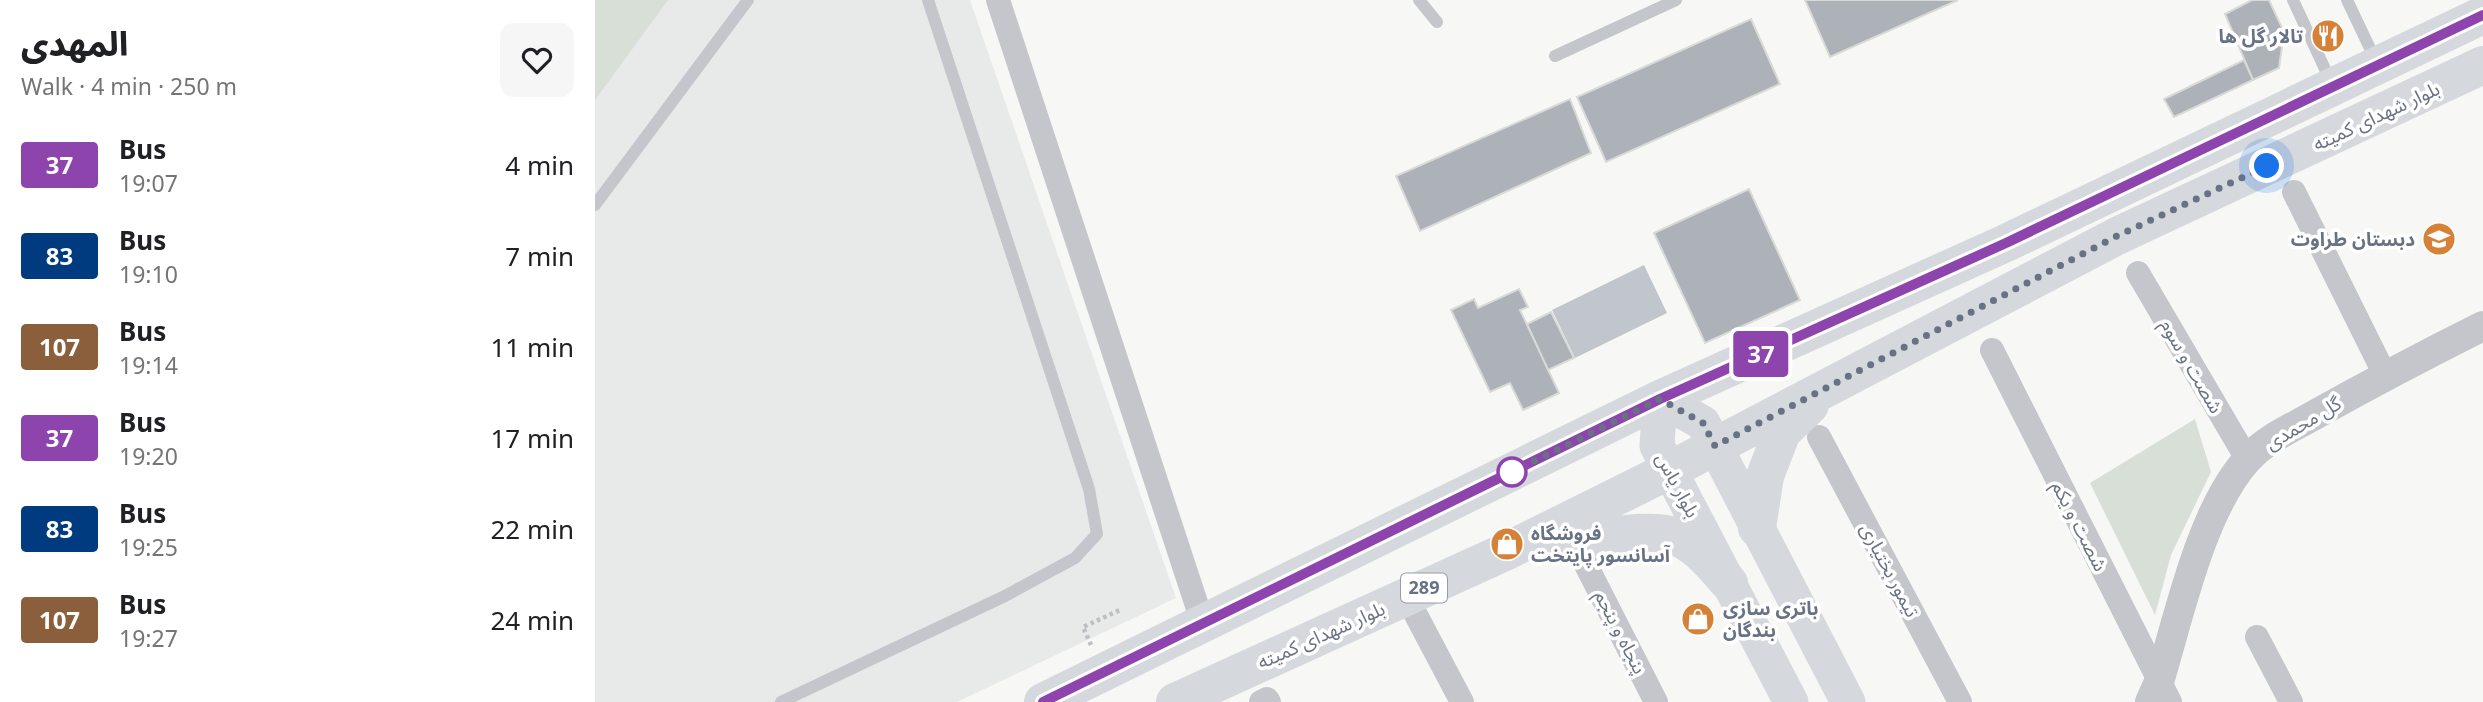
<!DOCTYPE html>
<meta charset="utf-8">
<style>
body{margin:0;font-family:"Noto Sans","Noto Sans Arabic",sans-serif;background:#f6f6f6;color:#202124;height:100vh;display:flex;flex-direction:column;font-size:26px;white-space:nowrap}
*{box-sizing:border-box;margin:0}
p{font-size:23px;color:#757577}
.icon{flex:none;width:38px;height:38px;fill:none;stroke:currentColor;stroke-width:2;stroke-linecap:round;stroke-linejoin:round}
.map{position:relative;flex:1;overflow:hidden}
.sheet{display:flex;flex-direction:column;background:#fff;width:595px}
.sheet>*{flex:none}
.badge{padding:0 14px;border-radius:5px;font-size:24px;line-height:46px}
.you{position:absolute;width:35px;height:35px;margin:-18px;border:5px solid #fff;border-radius:50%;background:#1a73e8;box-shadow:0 0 0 10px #1a73e833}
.map>.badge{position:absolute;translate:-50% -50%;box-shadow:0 0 0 4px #fff}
.round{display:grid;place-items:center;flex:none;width:74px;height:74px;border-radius:14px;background:#f6f6f6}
.headline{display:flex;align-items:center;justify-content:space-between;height:119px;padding:0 21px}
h1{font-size:33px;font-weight:800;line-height:52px}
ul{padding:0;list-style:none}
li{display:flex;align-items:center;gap:21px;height:91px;padding:0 21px}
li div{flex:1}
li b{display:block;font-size:26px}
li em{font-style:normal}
li .badge{min-width:77px;font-weight:700;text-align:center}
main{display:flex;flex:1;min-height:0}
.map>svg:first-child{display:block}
.built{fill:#e8e9e9}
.green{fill:#d8dfd7}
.water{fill:#c0c6cc}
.building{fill:#adb2b9;stroke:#d9dad8;stroke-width:2}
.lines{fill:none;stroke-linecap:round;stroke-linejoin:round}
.path{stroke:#bebfc2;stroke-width:4.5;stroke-dasharray:3.5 3.5;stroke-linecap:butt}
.service{stroke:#c4c6cb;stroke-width:12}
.minor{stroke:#c4c6cb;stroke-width:24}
.tertiary{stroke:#c4c6cb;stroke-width:30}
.secondary{stroke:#d5d8dc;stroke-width:35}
.primary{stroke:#d5d8dc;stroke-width:38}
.line-casing{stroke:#fff;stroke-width:16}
.line{stroke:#8e44ad;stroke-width:10}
.walk{stroke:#697284;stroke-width:7;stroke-dasharray:0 12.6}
.stop-dot{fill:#fff;stroke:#8e44ad;stroke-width:3.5}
.labels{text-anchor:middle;stroke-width:7;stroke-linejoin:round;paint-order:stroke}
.shield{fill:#fff;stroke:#969ca9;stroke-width:2}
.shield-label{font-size:18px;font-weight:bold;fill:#697284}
.poi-label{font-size:19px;font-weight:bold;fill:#697284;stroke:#fff;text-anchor:end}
.street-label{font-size:19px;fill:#697284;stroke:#fff}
</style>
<main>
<section class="sheet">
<div class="headline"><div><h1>المهدی</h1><p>Walk · 4 min · 250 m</p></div><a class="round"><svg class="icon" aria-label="heart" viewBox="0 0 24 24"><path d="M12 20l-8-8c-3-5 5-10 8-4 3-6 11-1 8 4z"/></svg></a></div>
<ul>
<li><span class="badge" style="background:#8e44ad;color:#fff">37</span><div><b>Bus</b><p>19:07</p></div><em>4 min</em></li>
<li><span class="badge" style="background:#003b80;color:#fff">83</span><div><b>Bus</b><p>19:10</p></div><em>7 min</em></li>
<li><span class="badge" style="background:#8b5e3c;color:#fff">107</span><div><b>Bus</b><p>19:14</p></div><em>11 min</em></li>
<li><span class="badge" style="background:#8e44ad;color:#fff">37</span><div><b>Bus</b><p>19:20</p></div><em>17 min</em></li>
<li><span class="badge" style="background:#003b80;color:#fff">83</span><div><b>Bus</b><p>19:25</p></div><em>22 min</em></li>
<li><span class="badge" style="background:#8b5e3c;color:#fff">107</span><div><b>Bus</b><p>19:27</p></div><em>24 min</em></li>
</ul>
</section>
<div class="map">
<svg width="1888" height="702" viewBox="0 0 1888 702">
<rect width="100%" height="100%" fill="#f7f8f6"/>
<path class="built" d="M0,0H375L581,598L362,702H0Z"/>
<path class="green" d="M0,0H73L0,100Z
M1600,419L1616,472L1576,555L1560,615L1495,483Z"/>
<path class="water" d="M1049,265L1072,313L980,358L957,310Z"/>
<path class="building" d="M1210,0H1363L1235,57Z
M1657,0H1674L1689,32L1684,68L1658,80L1630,14Z
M1156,19L1185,84L1011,162L982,97Z
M1649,60L1658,80L1579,117L1569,99Z
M975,99L996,153L825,231L801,176Z
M1154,189L1205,300L1110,343L1059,233Z
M924,289L933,307L925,310L964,393L928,410L915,383L895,392L856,310L879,299L883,308Z
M956,312L979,358L953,370L932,324Z"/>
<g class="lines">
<path class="path" d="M496,645L488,627L525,610"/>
<path class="service" d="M824,0L842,22
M1698,0L1736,82
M1752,0L1781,61
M960,56L1081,0
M0,205L153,0
M186,702L410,596L480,558L502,534L494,489L333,0"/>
<path class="minor" d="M403,0L608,624
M1699,192L1790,375
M1543,273L1652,459
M1397,350L1575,702
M1224,437L1365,702
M990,563L1061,702
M821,615L867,702
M1662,637L1696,702
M666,702L672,699L674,702"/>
<path class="tertiary" d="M1555,702L1564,682C1584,616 1606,511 1652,460C1670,439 1699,427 1723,413C1777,383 1832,354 1888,326"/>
<path class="secondary" d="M1196,702L1062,446L1065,399L1108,423L1253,702"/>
<path class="primary" d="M1162,528L1170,476L1187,432L1215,405
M945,546C977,542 1047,527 1076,535C1100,542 1118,565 1134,583
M448,702L1065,399L1411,243L1888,15
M580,702L912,551L1075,470L1522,236L1888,65"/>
</g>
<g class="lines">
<defs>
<path id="line" d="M448,702L1065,399L1411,243L1888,15"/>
</defs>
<use href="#line" class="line-casing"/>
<use href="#line" class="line"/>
<path class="walk" d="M917,472L1065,399L1108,423L1120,446L1522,236L1672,166"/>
</g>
<defs>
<symbol id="restaurant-disc" viewBox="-11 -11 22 22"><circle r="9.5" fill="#d58238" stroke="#fff"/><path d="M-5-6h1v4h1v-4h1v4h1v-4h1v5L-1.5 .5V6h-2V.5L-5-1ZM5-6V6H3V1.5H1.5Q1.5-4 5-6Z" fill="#fff"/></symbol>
<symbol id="school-disc" viewBox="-11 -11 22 22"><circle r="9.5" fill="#d58238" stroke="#fff"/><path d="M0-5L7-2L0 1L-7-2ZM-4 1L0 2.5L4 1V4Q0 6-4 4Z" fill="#fff"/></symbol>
<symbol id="shop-disc" viewBox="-11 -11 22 22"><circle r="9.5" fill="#d58238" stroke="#fff"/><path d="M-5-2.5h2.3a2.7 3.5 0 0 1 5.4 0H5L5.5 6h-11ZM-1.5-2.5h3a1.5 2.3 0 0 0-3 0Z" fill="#fff"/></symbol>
</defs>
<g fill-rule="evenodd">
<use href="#restaurant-disc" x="1714" y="17" width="38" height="38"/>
<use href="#school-disc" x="1825" y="220" width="38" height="38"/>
<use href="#shop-disc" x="893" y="525" width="38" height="38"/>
<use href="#shop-disc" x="1084" y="600" width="38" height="38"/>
</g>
<circle class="stop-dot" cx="917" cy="472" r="14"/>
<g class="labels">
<rect class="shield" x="806" y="573.5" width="46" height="29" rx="5"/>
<g class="shield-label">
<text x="829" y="594">289</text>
</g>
<g class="poi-label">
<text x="1708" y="43">تالار گل ها</text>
<text x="1820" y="246">دبستان طراوت</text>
<text x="936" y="540" text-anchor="start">فروشگاه<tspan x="936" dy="22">آسانسور پایتخت</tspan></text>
<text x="1128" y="615" text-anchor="start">باتری سازی<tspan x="1128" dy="22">بندگان</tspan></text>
</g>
<g class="street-label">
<text transform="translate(1781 116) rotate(-25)" y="7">بلوار شهدای کمیته</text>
<text transform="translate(1597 366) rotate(60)" y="7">شصت و سوم</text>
<text transform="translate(1708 423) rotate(-31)" y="7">گل محمدی</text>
<text transform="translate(1083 485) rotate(62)" y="7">بلوار یاس</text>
<text transform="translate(1485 526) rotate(63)" y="7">شصت و یکم</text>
<text transform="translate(1295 570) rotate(62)" y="7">تیمور بختیاری</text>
<text transform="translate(1026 632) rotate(63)" y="7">پنجاه و پنجم</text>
<text transform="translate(726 635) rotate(-24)" y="7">بلوار شهدای کمیته</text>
</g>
</g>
</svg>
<div class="you" style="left:1672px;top:166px"></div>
<b class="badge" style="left:1166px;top:354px;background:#8e44ad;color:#fff">37</b>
</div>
</main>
